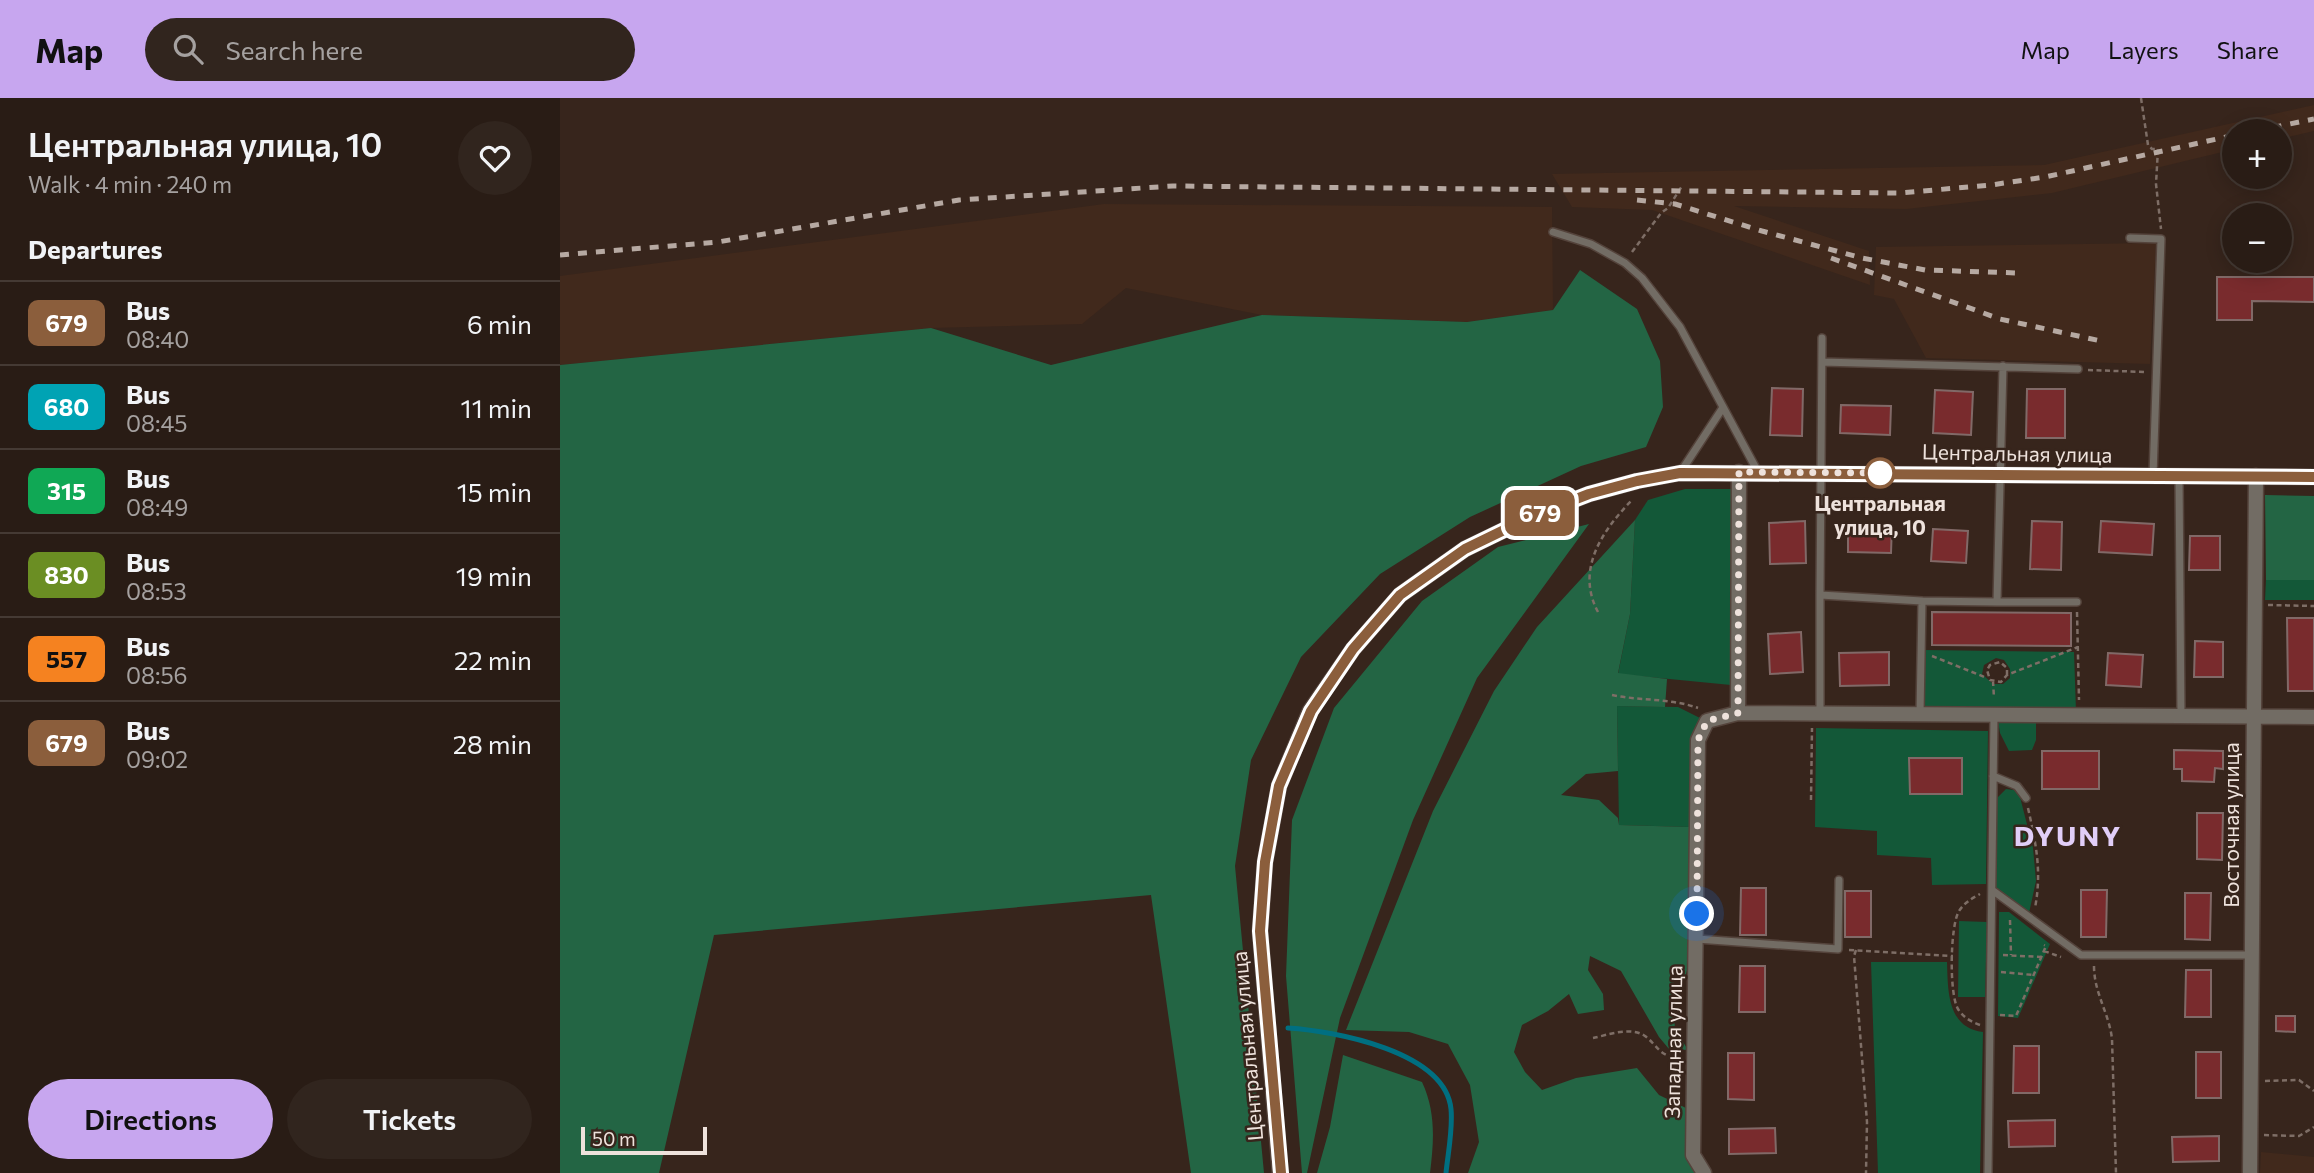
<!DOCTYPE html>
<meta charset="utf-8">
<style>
body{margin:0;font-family:Commissioner,sans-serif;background:#31251e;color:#f1f3f6;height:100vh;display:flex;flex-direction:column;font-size:26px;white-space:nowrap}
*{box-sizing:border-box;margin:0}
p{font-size:23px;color:#a5a1a0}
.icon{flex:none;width:38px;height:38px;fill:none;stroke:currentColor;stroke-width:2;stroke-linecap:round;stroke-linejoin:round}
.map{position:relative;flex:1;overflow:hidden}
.details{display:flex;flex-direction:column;background:#291c15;width:560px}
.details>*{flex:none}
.badge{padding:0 14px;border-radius:10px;font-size:24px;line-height:46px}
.controls{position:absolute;left:1662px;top:21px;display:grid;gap:14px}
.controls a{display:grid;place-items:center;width:70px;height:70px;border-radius:50%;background:#291c15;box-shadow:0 4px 18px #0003,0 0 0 2px #453a34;font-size:35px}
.scale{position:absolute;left:21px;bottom:18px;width:126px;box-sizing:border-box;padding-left:7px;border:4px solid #eee2dc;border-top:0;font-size:19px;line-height:24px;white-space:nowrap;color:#eee2dc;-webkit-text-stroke:5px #37251c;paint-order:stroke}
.you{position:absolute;width:35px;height:35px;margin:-18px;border:5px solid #fff;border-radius:50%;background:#1a73e8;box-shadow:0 0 0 10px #1a73e833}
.map>.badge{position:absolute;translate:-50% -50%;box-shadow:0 0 0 4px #fff}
h2{padding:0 28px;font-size:26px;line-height:63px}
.round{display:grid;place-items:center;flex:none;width:74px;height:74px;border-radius:37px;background:#31251e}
.summary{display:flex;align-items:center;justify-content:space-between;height:119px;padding:0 28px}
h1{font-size:33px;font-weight:600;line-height:52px}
.cta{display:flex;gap:14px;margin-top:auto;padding:14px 28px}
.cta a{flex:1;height:80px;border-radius:42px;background:#c7a6ef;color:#111;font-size:28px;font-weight:600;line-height:80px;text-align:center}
.cta a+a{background:#31251e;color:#f1f3f6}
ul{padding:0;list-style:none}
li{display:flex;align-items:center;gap:21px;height:84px;padding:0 28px;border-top:2px solid #453a34}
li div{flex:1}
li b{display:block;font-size:26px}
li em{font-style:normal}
li .badge{min-width:77px;font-weight:700;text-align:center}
header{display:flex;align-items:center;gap:42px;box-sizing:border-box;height:98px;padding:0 35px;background:#c7a6ef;color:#111}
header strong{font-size:33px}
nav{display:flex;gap:38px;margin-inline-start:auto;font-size:24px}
.search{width:490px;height:63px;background:#31251e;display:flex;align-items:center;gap:18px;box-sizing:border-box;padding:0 24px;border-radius:38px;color:#a5a1a0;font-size:26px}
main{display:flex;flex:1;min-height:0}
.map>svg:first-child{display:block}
.built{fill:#41291c}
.green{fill:#135838;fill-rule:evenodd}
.forest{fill:#236544}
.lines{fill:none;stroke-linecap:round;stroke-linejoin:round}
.stream{stroke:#006f81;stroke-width:5}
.building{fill:#792b2d;stroke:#816967;stroke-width:2}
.service-casing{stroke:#54433b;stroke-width:10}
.minor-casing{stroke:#54433b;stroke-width:17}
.secondary-casing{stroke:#54433b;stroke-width:17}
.path{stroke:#7e6e66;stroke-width:2.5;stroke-dasharray:5 3.5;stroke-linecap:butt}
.service{stroke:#726c64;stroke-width:7}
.minor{stroke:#726c64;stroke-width:14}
.secondary{stroke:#9b9185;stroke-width:14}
.rail{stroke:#b6a9a2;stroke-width:5;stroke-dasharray:9 9;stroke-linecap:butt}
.line-casing{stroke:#fff;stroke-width:16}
.line{stroke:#8b5e3c;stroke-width:10}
.walk{stroke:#eee2dc;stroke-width:7;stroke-dasharray:0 12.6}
.stop-dot{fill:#fff;stroke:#8b5e3c;stroke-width:3.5}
.labels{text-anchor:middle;stroke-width:5;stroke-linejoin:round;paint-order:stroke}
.street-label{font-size:21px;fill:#eee2dc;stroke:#37251c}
.stop-label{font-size:21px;font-weight:bold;fill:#eee2dc;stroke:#37251c}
.district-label{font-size:28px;font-weight:bold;letter-spacing:2px;fill:#e1cef8;stroke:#37251c}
</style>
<header>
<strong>Map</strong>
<div class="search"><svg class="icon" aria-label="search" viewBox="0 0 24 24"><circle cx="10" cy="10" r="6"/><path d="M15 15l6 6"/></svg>Search here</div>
<nav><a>Map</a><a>Layers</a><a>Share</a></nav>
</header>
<main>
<section class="details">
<div class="summary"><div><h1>Центральная улица, 10</h1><p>Walk · 4 min · 240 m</p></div><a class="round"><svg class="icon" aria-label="heart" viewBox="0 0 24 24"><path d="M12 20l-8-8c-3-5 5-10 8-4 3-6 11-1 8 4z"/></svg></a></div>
<h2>Departures</h2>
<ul>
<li><span class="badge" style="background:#8b5e3c;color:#fff">679</span><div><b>Bus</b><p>08:40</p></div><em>6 min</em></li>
<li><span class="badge" style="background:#00a3b4;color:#fff">680</span><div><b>Bus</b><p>08:45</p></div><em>11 min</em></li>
<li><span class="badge" style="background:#10a855;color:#fff">315</span><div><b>Bus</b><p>08:49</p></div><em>15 min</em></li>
<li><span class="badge" style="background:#6b8e23;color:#fff">830</span><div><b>Bus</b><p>08:53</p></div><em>19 min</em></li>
<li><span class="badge" style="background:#f58220;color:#111">557</span><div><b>Bus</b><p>08:56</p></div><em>22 min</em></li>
<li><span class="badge" style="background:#8b5e3c;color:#fff">679</span><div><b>Bus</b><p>09:02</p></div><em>28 min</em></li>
</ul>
<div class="cta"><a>Directions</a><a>Tickets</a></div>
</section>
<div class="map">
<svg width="1754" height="1075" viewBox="0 0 1754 1075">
<rect width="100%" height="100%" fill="#37251c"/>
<path class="built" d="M1754,7V33L1720,41V33H1675V51L1492,95L1346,111L1174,108L1309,153L1310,187L1092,112L1012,109L992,76L1484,67Z
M544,106L992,109L993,212L907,224L702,217L566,190L522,226L371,230L0,267V178Z
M1596,145L1590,266L1366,260L1334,201L1314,197L1316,149Z
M1701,1054L1754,1059V1075H1700Z"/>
<path class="green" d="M1125,391H1172L1171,587L1058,576L1070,516L1075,422L1088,402Z
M1706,482H1754V502H1705Z
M1365,552L1514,554L1516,613L1365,612ZM1436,560L1444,562L1450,571V580L1443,586H1433L1422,576L1424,567Z
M1057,608L1118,609L1142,621L1131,640L1129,729L1059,727Z
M1438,623H1476V642L1472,652L1449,653L1440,635Z
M1256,630L1428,633L1426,786L1372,787L1371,760L1317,757V733L1255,729Z
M1446,691L1454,692L1460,699L1473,750L1476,783L1469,815L1435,790L1436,701Z
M1439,814H1449L1490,846L1458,920L1438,918Z
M1399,823L1427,824L1425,899H1398Z
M1311,864H1387C1388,892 1387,930 1423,934L1420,1075H1318Z"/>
<path class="forest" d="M1020,172L1077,211L1100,263L1103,309L1086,349L1021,368L910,419L820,476L741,559L691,662L675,768L704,1075H631L591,797L154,837L99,1075H0V267L371,230L491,267L702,217L907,224L993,212Z
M1705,397L1754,398V482H1706Z
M1075,422L1070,516L1058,575L1107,581L1105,609L1057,608L1058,673L1026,676L1001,697L1039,702L1058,720L1059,727L1129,729L1128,869L1114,916L1115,931L1128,952L1109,951L1099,939L1061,873L1030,858L1028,872L1043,896L1044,912L1018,916L1009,896L988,913L962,927L954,954L965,974L982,992L1016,980L1077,970L1099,997L1126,1010L1125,1058L1135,1075H908L919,1044L910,987L888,946L849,934L786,932L873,713L934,593L977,529Z
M1029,426L917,580L853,722L780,920L747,1075H742L726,878L732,722L774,610L862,503L938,449Z
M783,957L862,984C876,1014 874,1043 870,1075H757L770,1029Z"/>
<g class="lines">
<path class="stream" d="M728,930C774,933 885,953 891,1011C893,1031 888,1055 886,1075"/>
</g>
<path class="building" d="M1657,179H1754V204L1692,203V222H1657Z
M1212,290L1243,291L1242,338L1210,337Z
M1467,291H1505V340H1466Z
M1375,292L1413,294L1411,337L1373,335Z
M1281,307L1331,308L1330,337L1280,335Z
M1245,423L1246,465L1210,466L1209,425Z
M1472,423L1502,424L1501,472L1470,471Z
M1541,423L1594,426L1592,457L1539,454Z
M1288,426H1332L1331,455L1288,454Z
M1373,431L1408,433L1406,465L1371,463Z
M1630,438H1660V472H1629Z
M1372,514L1511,515V548L1372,547Z
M1727,520H1754V593H1728Z
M1241,534L1243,574L1210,576L1208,536Z
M1635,543L1663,544V579H1634Z
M1329,554V587L1280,588L1279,555Z
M1548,555L1583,557L1581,589L1546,587Z
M1614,652L1663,653V671L1655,670L1654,684L1622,683V671H1614Z
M1482,653H1539V691H1482Z
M1349,660H1402V696H1350Z
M1637,715H1663L1662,762L1637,761Z
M1181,790H1206V837H1180Z
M1521,792H1547L1546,839H1521Z
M1285,793H1311V839H1285Z
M1625,795H1651L1650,842L1625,841Z
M1180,868H1205V914H1179Z
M1626,872H1651V919H1625Z
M1716,918H1735V934L1716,933Z
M1454,948H1479V995H1453Z
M1636,954H1661V1000H1636Z
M1168,955H1194V1002L1168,1001Z
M1495,1022V1048L1449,1049L1448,1023Z
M1215,1030L1216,1055L1169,1056V1031Z
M1659,1038V1063L1613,1064L1612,1039Z"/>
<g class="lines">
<defs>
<path id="service" d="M993,134L1031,146L1065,165L1082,180L1120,229L1198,374
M1570,140L1601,141L1593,378
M1262,240L1260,497L1362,503
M1262,264L1518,271
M1120,375L1162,311
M1619,378L1621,618
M1437,504H1517
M1260,615V497
M1360,616L1362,503L1437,504L1443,268
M1433,678L1457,688L1466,700
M1432,792L1521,857H1693
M1137,841L1278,851L1279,782
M1428,1075L1434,617"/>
<path id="minor" d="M1178,615L1754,619
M1144,1075L1133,1057L1138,642L1147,623L1178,615L1179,374
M1690,1075L1696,378"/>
<path id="secondary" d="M720,1075L700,833L705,764L719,688L750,613L793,551L840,497L905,451L975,417L1029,396L1077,383L1120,375L1754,379"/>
</defs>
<use href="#service" class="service-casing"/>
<use href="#minor" class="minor-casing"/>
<use href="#secondary" class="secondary-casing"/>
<path class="path" d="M1581,0L1588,47L1592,51H1598L1596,86L1601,131
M1072,154L1101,115L1108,110L1122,88
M1528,272L1585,274
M1708,507L1754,508
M1038,514C1015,471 1043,432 1072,402
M1517,514L1519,602
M1372,558L1427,580
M1447,577V570L1440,564L1430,567L1427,572L1430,582L1441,584L1447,577L1518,549
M1433,583L1434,600
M1052,597C1081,603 1110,600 1138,610
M1251,702L1252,630
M1468,710C1476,746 1482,773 1475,810
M1450,822L1451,857
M1289,852L1393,858
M1296,852L1294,858L1307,1024L1306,1075
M1484,853L1501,859
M1443,857L1481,859
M1534,868C1534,895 1549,915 1552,941L1556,1075
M1441,874L1473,877
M1440,917L1456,918L1486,848L1484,847
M1420,927C1411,924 1403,919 1398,911C1389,896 1390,828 1399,813C1404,805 1411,801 1420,796
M1033,940C1048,937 1070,928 1085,938C1097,947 1100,959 1117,959
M1705,983L1739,982L1754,993
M1704,1037L1739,1038L1754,1029"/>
<use href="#service" class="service"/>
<use href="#minor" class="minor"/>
<use href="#secondary" class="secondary"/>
<path class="rail" d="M1695,33L1754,21
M1077,102L1115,106L1202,133L1302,160L1365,172L1458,175
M0,157L158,144L399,102L613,88L1340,95L1431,87L1485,79L1675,37
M1271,160L1440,221L1541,243"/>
</g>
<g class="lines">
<defs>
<path id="line" d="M721,1075L700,833L705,764L719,688L751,613L793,551L840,497L905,451L975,417L1029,396L1077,383L1120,375L1754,379"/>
</defs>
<use href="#line" class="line-casing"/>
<use href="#line" class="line"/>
<path class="walk" d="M1137,816L1138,642L1147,623L1178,615L1179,374L1324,375H1320"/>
</g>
<circle class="stop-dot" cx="1320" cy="375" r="14"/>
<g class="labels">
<g class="street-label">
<text transform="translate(1457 356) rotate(1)" y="7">Центральная улица</text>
<text transform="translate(1672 727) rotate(-90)" y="7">Восточная улица</text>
<text transform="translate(1114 944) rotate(-89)" y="7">Западная улица</text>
<text transform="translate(688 948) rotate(-95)" y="7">Центральная улица</text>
</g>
<g class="stop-label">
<text x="1320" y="413">Центральная<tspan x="1320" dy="24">улица, 10</tspan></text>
</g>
<g class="district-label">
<text x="1508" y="748">DYUNY</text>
</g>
</g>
</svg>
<div class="controls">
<a>+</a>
<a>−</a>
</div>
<div class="scale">50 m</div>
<div class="you" style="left:1137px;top:816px"></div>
<b class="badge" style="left:980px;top:415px;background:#8b5e3c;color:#fff">679</b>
</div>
</main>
